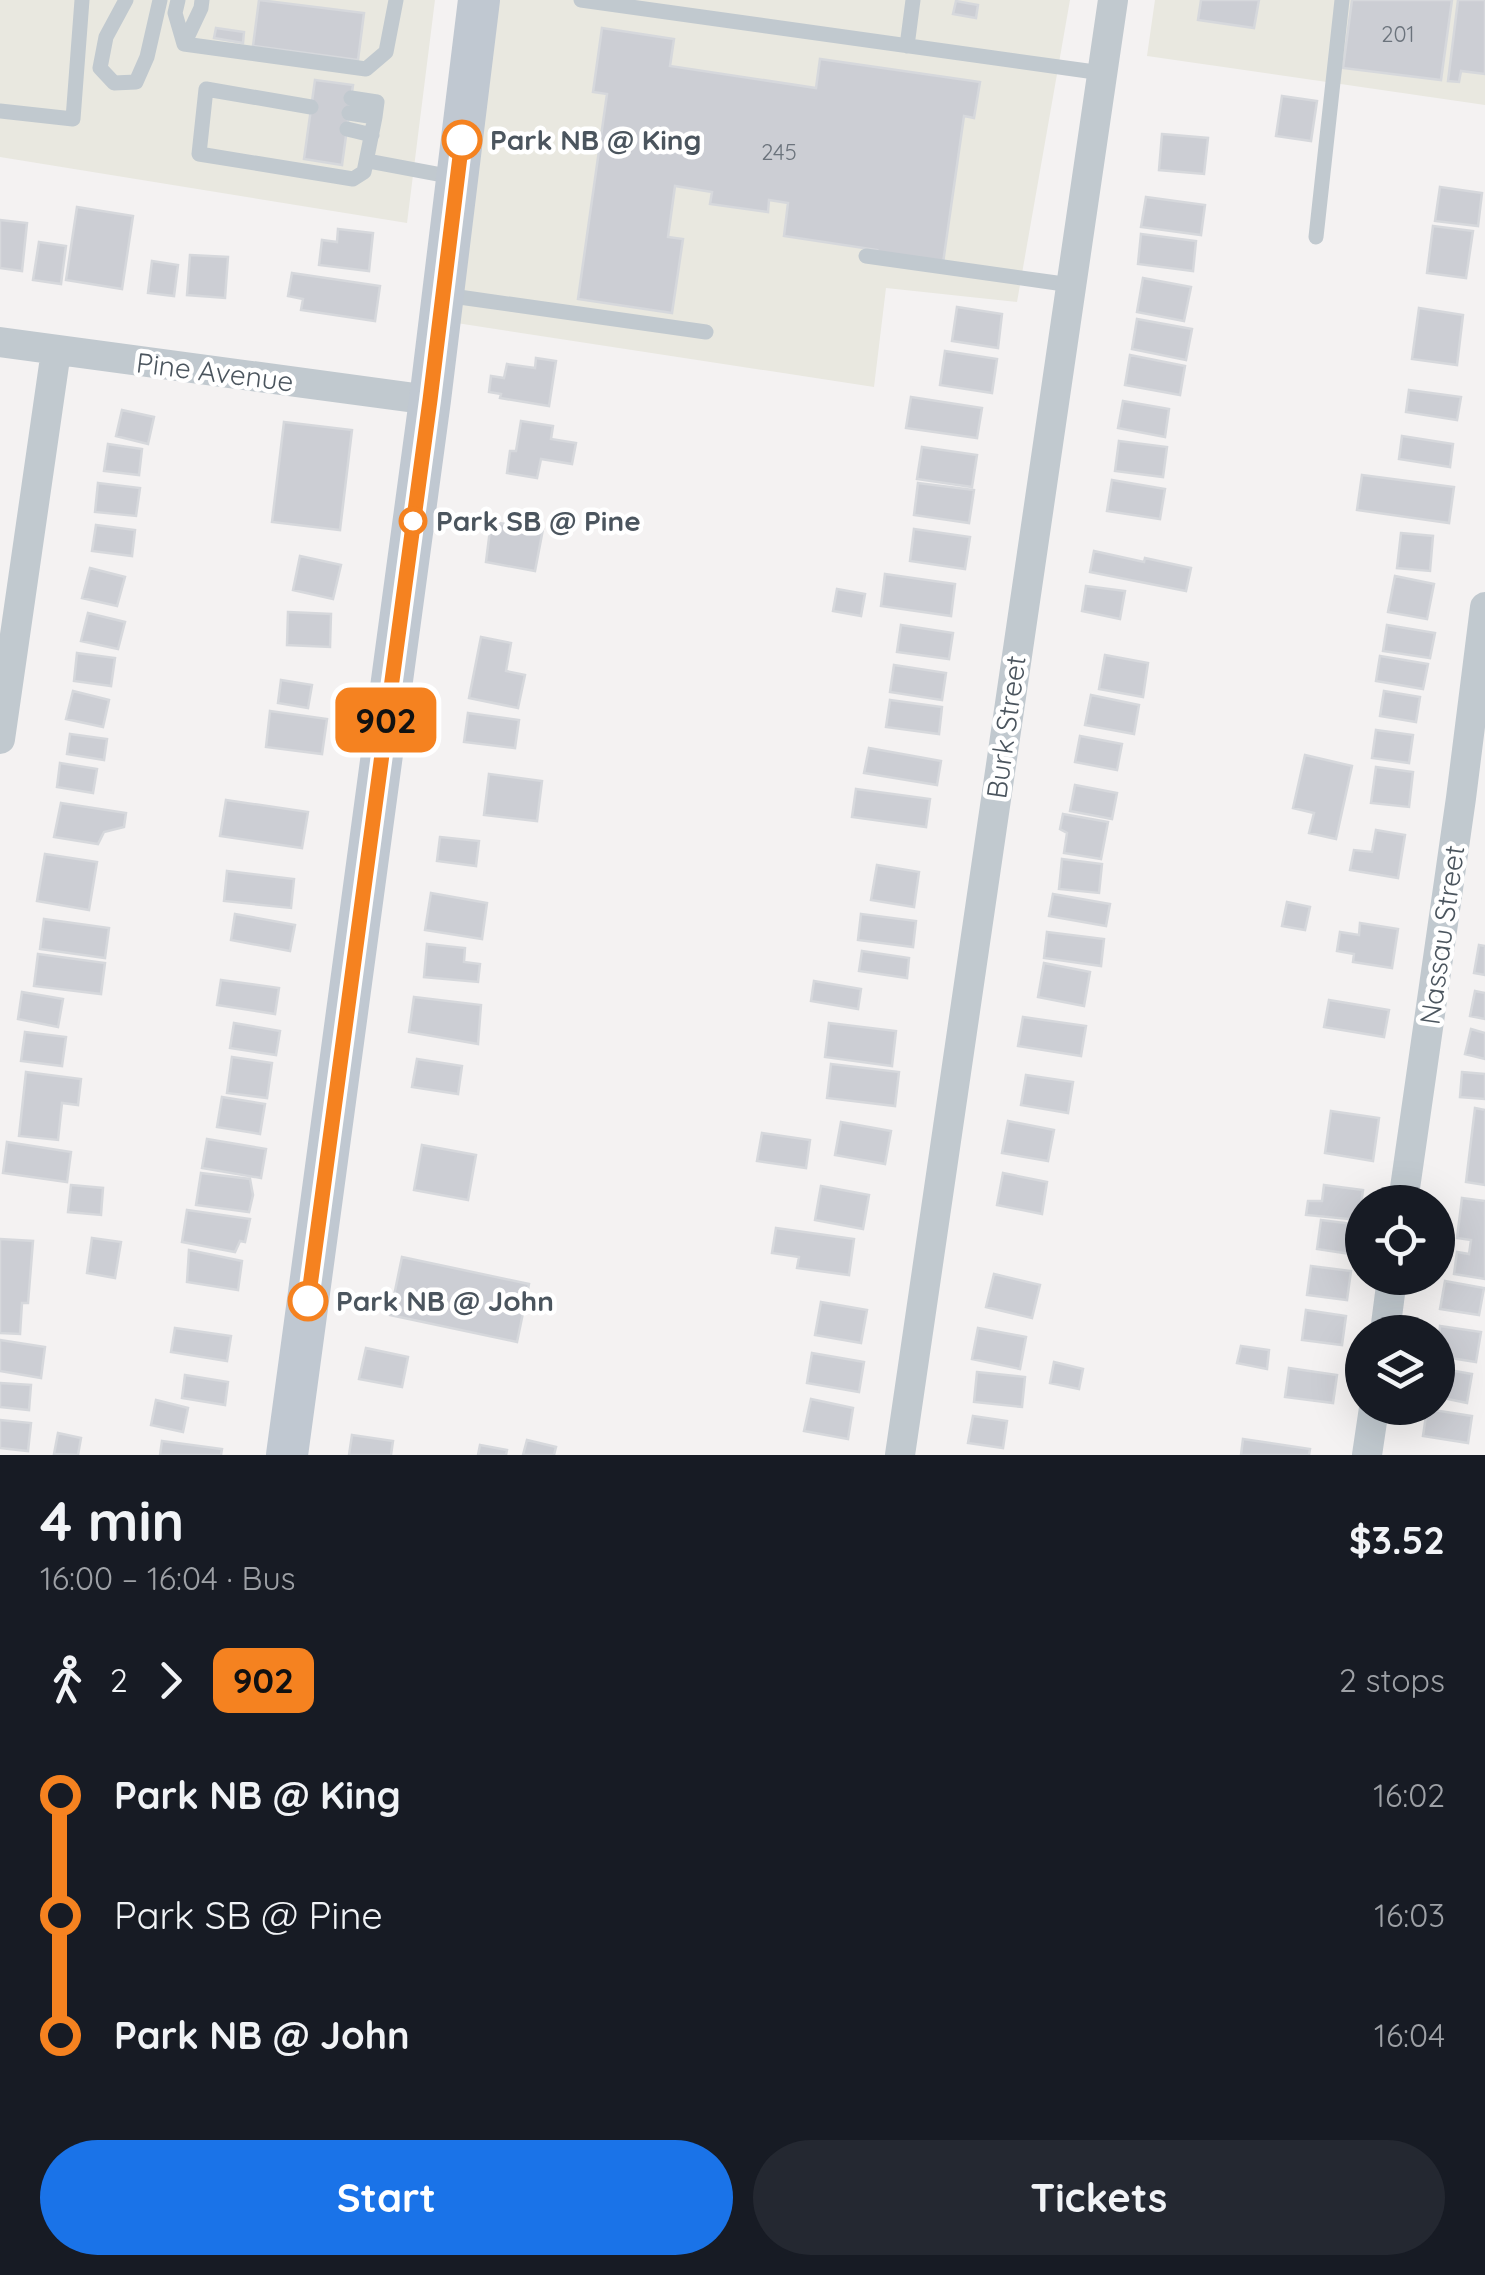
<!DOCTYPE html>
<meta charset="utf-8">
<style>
body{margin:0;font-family:Quicksand,sans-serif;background:#242831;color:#f1f3f6;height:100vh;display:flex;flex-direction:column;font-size:38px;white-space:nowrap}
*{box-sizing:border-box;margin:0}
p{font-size:32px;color:#9ea1a6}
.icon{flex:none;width:55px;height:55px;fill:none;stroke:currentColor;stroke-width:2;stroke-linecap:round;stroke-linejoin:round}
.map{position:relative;height:1455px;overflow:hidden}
.panel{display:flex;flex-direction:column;background:#171b24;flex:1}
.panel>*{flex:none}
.badge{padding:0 20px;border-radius:15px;font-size:35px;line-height:65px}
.buttons{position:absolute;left:1345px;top:1185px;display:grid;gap:20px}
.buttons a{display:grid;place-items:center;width:110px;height:110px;border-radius:50%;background:#171b24;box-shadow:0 10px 40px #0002;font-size:50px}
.map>.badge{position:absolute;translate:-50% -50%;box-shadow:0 0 0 5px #fff}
.legs{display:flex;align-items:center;gap:15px;height:110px;padding:0 40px;font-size:32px}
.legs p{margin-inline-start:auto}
.head{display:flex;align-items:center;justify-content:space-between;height:170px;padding:0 40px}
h1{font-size:55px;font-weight:700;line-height:75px}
.button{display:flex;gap:20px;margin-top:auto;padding:20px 40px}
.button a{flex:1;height:115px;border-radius:60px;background:#1a73e8;color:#fff;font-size:40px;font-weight:700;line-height:115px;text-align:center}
.button a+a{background:#242831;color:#f1f3f6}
ul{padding:0 40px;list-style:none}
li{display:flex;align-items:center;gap:35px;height:120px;font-size:38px}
li i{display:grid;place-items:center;width:15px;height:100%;margin:0 12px;background:currentColor}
li i::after{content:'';width:25px;height:25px;margin:-12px;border:8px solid;border-radius:50%;background:#171b24}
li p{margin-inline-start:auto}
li:first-child i{background:linear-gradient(#0000 50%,currentColor 0)}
li:last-child i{background:linear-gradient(currentColor 50%,#0000 0)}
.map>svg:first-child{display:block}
.commercial{fill:#e9e8e0}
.building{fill:#ccced4;stroke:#d6d8dc;stroke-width:2.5}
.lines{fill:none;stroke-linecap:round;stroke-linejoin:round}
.service{stroke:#c1c9cf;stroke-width:15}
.minor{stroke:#c1c9cf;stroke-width:30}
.secondary{stroke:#c0c8d1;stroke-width:42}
.line-1-casing{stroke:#fff;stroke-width:22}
.line-1{stroke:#f58220;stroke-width:15}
.stop-1-dot{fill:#fff;stroke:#f58220;stroke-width:5}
.labels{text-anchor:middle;stroke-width:9;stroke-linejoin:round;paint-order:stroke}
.number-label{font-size:22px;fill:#6b737c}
.stop-label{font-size:28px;font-weight:bold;fill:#4b555e;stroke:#fff;text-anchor:start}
.street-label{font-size:28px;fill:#4b555e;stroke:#fff}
</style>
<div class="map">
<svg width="1485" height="1455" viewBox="0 0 1485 1455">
<rect width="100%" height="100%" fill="#f4f2f2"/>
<path class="commercial" d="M0,0H435L407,223L0,157Z
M493,0H1070L1017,302L886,288L874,387L450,322Z
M1155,0H1485V105L1147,56Z"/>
<path class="building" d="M259,0L364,13L358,60L253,46Z
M1201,0H1259L1254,28L1198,20Z
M1352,0H1452L1441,80L1343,68Z
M1458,0H1485V74L1461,71L1459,82L1448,81Z
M956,1L978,5L976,18L953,14Z
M216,28L244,32L243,43L214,38Z
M602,28L674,39L670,66L816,88L820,59L980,82L974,118L964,116L943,263L876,253L877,250L784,236L788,203L769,200L768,212L710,204L712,192L675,186L668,237L683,239L672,313L578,299L607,94L593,92Z
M315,80L353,85L342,165L304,159Z
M1282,96L1317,101L1311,141L1276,136Z
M1162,134L1208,138L1204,174L1159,170Z
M1440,187L1482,193L1478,226L1435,221Z
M1146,197L1205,205L1201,235L1141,227Z
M77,207L133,216L122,289L66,280Z
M0,220L27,223L22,271L0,268Z
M1433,226L1473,231L1466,278L1427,273Z
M338,229L373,233L369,271L319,265L322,240L337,242Z
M1141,234L1196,241L1193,271L1138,264Z
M39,242L66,246L61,284L33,280Z
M190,255L228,257L225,298L187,295Z
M152,261L178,265L174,296L148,293Z
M292,273L380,286L375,321L301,310L303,299L288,296Z
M1143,278L1191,287L1184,321L1137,312Z
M957,307L1002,314L998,348L952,341Z
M1419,308L1463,315L1457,365L1412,359Z
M1137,319L1192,329L1186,360L1132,349Z
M945,351L997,359L992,393L940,385Z
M1130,355L1185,366L1180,395L1125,385Z
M536,358L556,361L549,406L500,398L501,394L489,392L491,376L504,378L507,364L535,368Z
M1409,390L1461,397L1457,420L1406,412Z
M911,397L982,408L977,438L906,428Z
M1123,401L1169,409L1165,437L1118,428Z
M122,410L154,417L148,444L116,436Z
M521,421L553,426L551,439L576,443L572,464L541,459L537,478L507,473L510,451H516Z
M284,422L352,430L340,530L272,522Z
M1402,436L1453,444L1450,467L1399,459Z
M1119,441L1167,447L1163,477L1115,471Z
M108,444L142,449L139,475L104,471Z
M922,447L977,455L972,487L917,479Z
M1362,475L1454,487L1449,523L1357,510Z
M1112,480L1165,489L1160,519L1107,511Z
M98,483L140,488L136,516L95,512Z
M918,483L974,490L969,523L914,515Z
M491,522L543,529L535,571L486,562Z
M96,525L135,530L132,556L92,551Z
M914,529L970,537L965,569L910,561Z
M1401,533L1433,536L1430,571L1397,568Z
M1094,551L1144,562L1145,558L1191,568L1186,591L1090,572Z
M300,556L341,565L333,599L293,590Z
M90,568L125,577L117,606L82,598Z
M885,574L955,584L951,616L881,606Z
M1395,576L1434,584L1427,619L1388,612Z
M1086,586L1125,591L1120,619L1082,611Z
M837,589L865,594L861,616L833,611Z
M288,612L331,614L330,647L287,645Z
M88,613L125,622L118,649L81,641Z
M901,625L953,633L949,659L897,652Z
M1387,625L1435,633L1430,658L1383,651Z
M481,637L511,643L506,671L525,675L518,708L469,698Z
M77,653L115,658L111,686L74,681Z
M1105,655L1148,663L1143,697L1099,689Z
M1380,656L1428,664L1423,689L1376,681Z
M894,665L946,673L942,700L890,692Z
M281,680L312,685L308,708L278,703Z
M73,691L109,700L103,727L66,719Z
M1384,691L1420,697L1416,722L1380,716Z
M1091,695L1139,705L1134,734L1085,725Z
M890,700L942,707L939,734L886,727Z
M270,711L327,719L322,754L266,747Z
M468,713L519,720L515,748L464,742Z
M1376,730L1413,735L1409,763L1372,758Z
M70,734L107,739L104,760L67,754Z
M1080,736L1122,744L1117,770L1075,762Z
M869,748L941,761L937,785L864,773Z
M1305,755L1352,766L1336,839L1309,833L1314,813L1293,808Z
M60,763L97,769L93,793L57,787Z
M1376,767L1413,772L1409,807L1371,803Z
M489,774L542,781L537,821L484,815Z
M1075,785L1117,793L1112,819L1070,811Z
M856,789L930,799L926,827L852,817Z
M226,800L308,812L302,848L220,836Z
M61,803L126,813L124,827L104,832L98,844L54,837Z
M1063,814L1108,822L1101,859L1064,853L1067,833L1060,829Z
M1376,830L1405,835L1398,878L1350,870L1354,850L1372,852Z
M440,837L479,841L476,866L437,861Z
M45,854L97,862L89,910L37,901Z
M1062,859L1102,864L1099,893L1059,889Z
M877,865L919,872L914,907L871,900Z
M227,871L294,879L291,908L224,901Z
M431,893L487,903L482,939L425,930Z
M1053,894L1110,904L1106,926L1049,916Z
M1287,902L1310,907L1305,930L1282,926Z
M235,914L295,925L290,951L231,940Z
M861,914L916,921L913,947L858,940Z
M44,919L109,928L105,958L40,949Z
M1360,923L1398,929L1392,968L1353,962L1354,954L1337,951L1340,932L1359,935Z
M1047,932L1104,939L1101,966L1044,958Z
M427,944L465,948L464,962L480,964L478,982L424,977Z
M1479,945L1485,946V975L1474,973Z
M862,951L909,958L907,978L859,971Z
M38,954L105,963L101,994L34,986Z
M1044,963L1090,972L1084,1006L1038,997Z
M221,980L279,988L275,1014L217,1005Z
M814,981L861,989L858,1009L811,1001Z
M1475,991L1485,993V1019L1470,1016Z
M22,992L63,999L58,1027L18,1019Z
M414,997L481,1005L478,1044L409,1032Z
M1329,1000L1389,1010L1384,1037L1324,1027Z
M1023,1017L1086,1026L1081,1056L1018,1046Z
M234,1023L280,1031L276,1055L230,1048Z
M829,1023L896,1031L892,1066L825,1057Z
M1471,1029L1485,1033V1059L1465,1054Z
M25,1032L66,1037L62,1066L21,1061Z
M232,1057L272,1063L267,1098L227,1093Z
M417,1059L462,1066L458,1094L412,1087Z
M831,1064L899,1072L895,1106L827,1098Z
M26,1072L81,1079L78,1105L62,1103L58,1140L19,1136Z
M1462,1072L1485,1074V1099L1460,1097Z
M1026,1075L1073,1082L1068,1113L1021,1105Z
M222,1097L265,1104L260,1134L217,1127Z
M1475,1108L1485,1110V1185L1466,1182Z
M1331,1111L1379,1118L1373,1161L1325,1153Z
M1008,1121L1054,1130L1048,1161L1002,1153Z
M841,1122L891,1131L885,1164L835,1155Z
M762,1133L810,1140L806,1168L757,1161Z
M207,1139L266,1149L261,1178L202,1168Z
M7,1142L71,1152L67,1182L3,1173Z
M422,1145L476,1155L468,1200L414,1190Z
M201,1173L250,1179L253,1195L249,1212L196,1205Z
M1003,1173L1047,1182L1042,1214L997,1205Z
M71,1185L103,1188L101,1215L68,1212Z
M1324,1185L1363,1190L1359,1220L1306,1215L1308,1201H1322Z
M821,1186L869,1195L863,1229L815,1220Z
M1462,1198L1485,1201V1279L1454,1274L1457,1252L1469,1254L1471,1240L1457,1238Z
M187,1210L250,1219L245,1242L240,1241L235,1252L182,1242Z
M1321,1220L1361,1225L1357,1255L1317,1249Z
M776,1228L854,1239L849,1275L797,1268L799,1257L772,1253Z
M92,1238L121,1242L115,1278L87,1273Z
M0,1239L33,1241L28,1303H22L20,1334L0,1333Z
M189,1250L242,1261L238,1290L187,1282Z
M402,1257L529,1284L517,1342L390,1315Z
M1311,1266L1351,1271L1347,1300L1307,1295Z
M994,1274L1040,1285L1032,1318L986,1307Z
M1445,1281L1484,1288L1479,1315L1440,1309Z
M821,1302L867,1310L861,1343L815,1335Z
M1306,1310L1346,1316L1342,1345L1302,1340Z
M1440,1326L1481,1332L1476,1362L1438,1356Z
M175,1328L231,1336L227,1361L171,1352Z
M978,1328L1026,1337L1020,1369L972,1359Z
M0,1340L45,1347L41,1378L0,1371Z
M1241,1346L1269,1350L1267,1369L1237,1363Z
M366,1348L408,1357L402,1387L359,1379Z
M812,1353L864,1362L859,1392L807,1383Z
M1054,1362L1083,1369L1079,1389L1050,1383Z
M1289,1368L1337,1375L1333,1403L1285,1397Z
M1438,1368L1472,1374L1467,1403L1438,1397Z
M977,1372L1025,1377L1022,1407L974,1402Z
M185,1375L228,1382L225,1405L182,1398Z
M0,1383L31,1385L29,1410L0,1407Z
M811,1399L853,1408L848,1439L804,1431Z
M156,1400L188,1408L183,1432L151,1425Z
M1427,1409L1472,1416L1468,1443L1423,1436Z
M973,1416L1007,1421L1003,1448L968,1443Z
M0,1420L31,1423L28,1451L0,1448Z
M58,1433L81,1438L78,1455L54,1454Z
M352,1435L393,1441L391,1455H349Z
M1243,1439L1310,1449L1309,1455H1241Z
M527,1440L556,1447L554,1455H523Z
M162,1441L222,1449L221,1455H160Z
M480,1445L507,1450L506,1455H478Z"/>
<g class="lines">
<path class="service" d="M126,0L106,37L100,68L114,83L136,82L147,57L160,0
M178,0L175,13L184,44L366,69L386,52L396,0
M581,0L1102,73
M184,44L201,8L202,0
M907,46L913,0
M351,98L377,102L375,117
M311,107L206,89L199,154L353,179L364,172L375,117L349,113
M0,111L73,119L82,0
M347,129L372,135
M368,161L453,177
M1316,237L1342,0
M866,256L1071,285
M445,295L706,332"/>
<path class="minor" d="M0,342L430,400
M0,739L56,351
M1403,1202L1461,798L1485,607
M1385,1332L1392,1278
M900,1455L1113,0
M1367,1455L1374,1408"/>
<path class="secondary" d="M287,1455L430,400L479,0"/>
</g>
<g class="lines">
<defs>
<path id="line-1" d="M308,1301L430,400L462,140"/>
</defs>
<use href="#line-1" class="line-1-casing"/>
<use href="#line-1" class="line-1"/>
</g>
<g class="stop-1-dot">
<circle cx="462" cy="140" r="18"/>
<circle cx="413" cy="521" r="12"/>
<circle cx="308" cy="1301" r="18"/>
</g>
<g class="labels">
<g class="number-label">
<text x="1398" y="42">201</text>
<text x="779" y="160">245</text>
</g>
<g class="stop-label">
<text x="490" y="150">Park NB @ King</text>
<text x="436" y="531">Park SB @ Pine</text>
<text x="336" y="1311">Park NB @ John</text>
</g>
<g class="street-label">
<text transform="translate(215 372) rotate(7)" y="10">Pine Avenue</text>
<text transform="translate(1006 727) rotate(-82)" y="10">Burk Street</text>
<text transform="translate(1442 935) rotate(-82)" y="10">Nassau Street</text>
</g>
</g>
</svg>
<div class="buttons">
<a><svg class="icon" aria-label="locate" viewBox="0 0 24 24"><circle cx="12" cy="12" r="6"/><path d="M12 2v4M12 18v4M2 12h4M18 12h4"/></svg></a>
<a><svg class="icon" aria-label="layers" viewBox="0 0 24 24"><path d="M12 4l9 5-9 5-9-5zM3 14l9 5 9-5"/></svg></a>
</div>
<b class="badge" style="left:386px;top:720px;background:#f58220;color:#111">902</b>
</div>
<section class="panel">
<div class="head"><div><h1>4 min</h1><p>16:00 – 16:04 · Bus</p></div><b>$3.52</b></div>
<div class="legs"><svg class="icon" aria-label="walk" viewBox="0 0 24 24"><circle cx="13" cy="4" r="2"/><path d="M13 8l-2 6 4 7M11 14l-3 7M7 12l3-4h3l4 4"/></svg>2<svg class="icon" aria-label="forward" viewBox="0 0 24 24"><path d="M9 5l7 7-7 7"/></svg><b class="badge" style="background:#f58220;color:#111">902</b><p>2 stops</p></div>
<ul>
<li><i style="color:#f58220"></i><b>Park NB @ King</b><p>16:02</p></li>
<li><i style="color:#f58220"></i><span>Park SB @ Pine</span><p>16:03</p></li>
<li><i style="color:#f58220"></i><b>Park NB @ John</b><p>16:04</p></li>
</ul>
<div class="button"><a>Start</a><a>Tickets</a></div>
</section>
